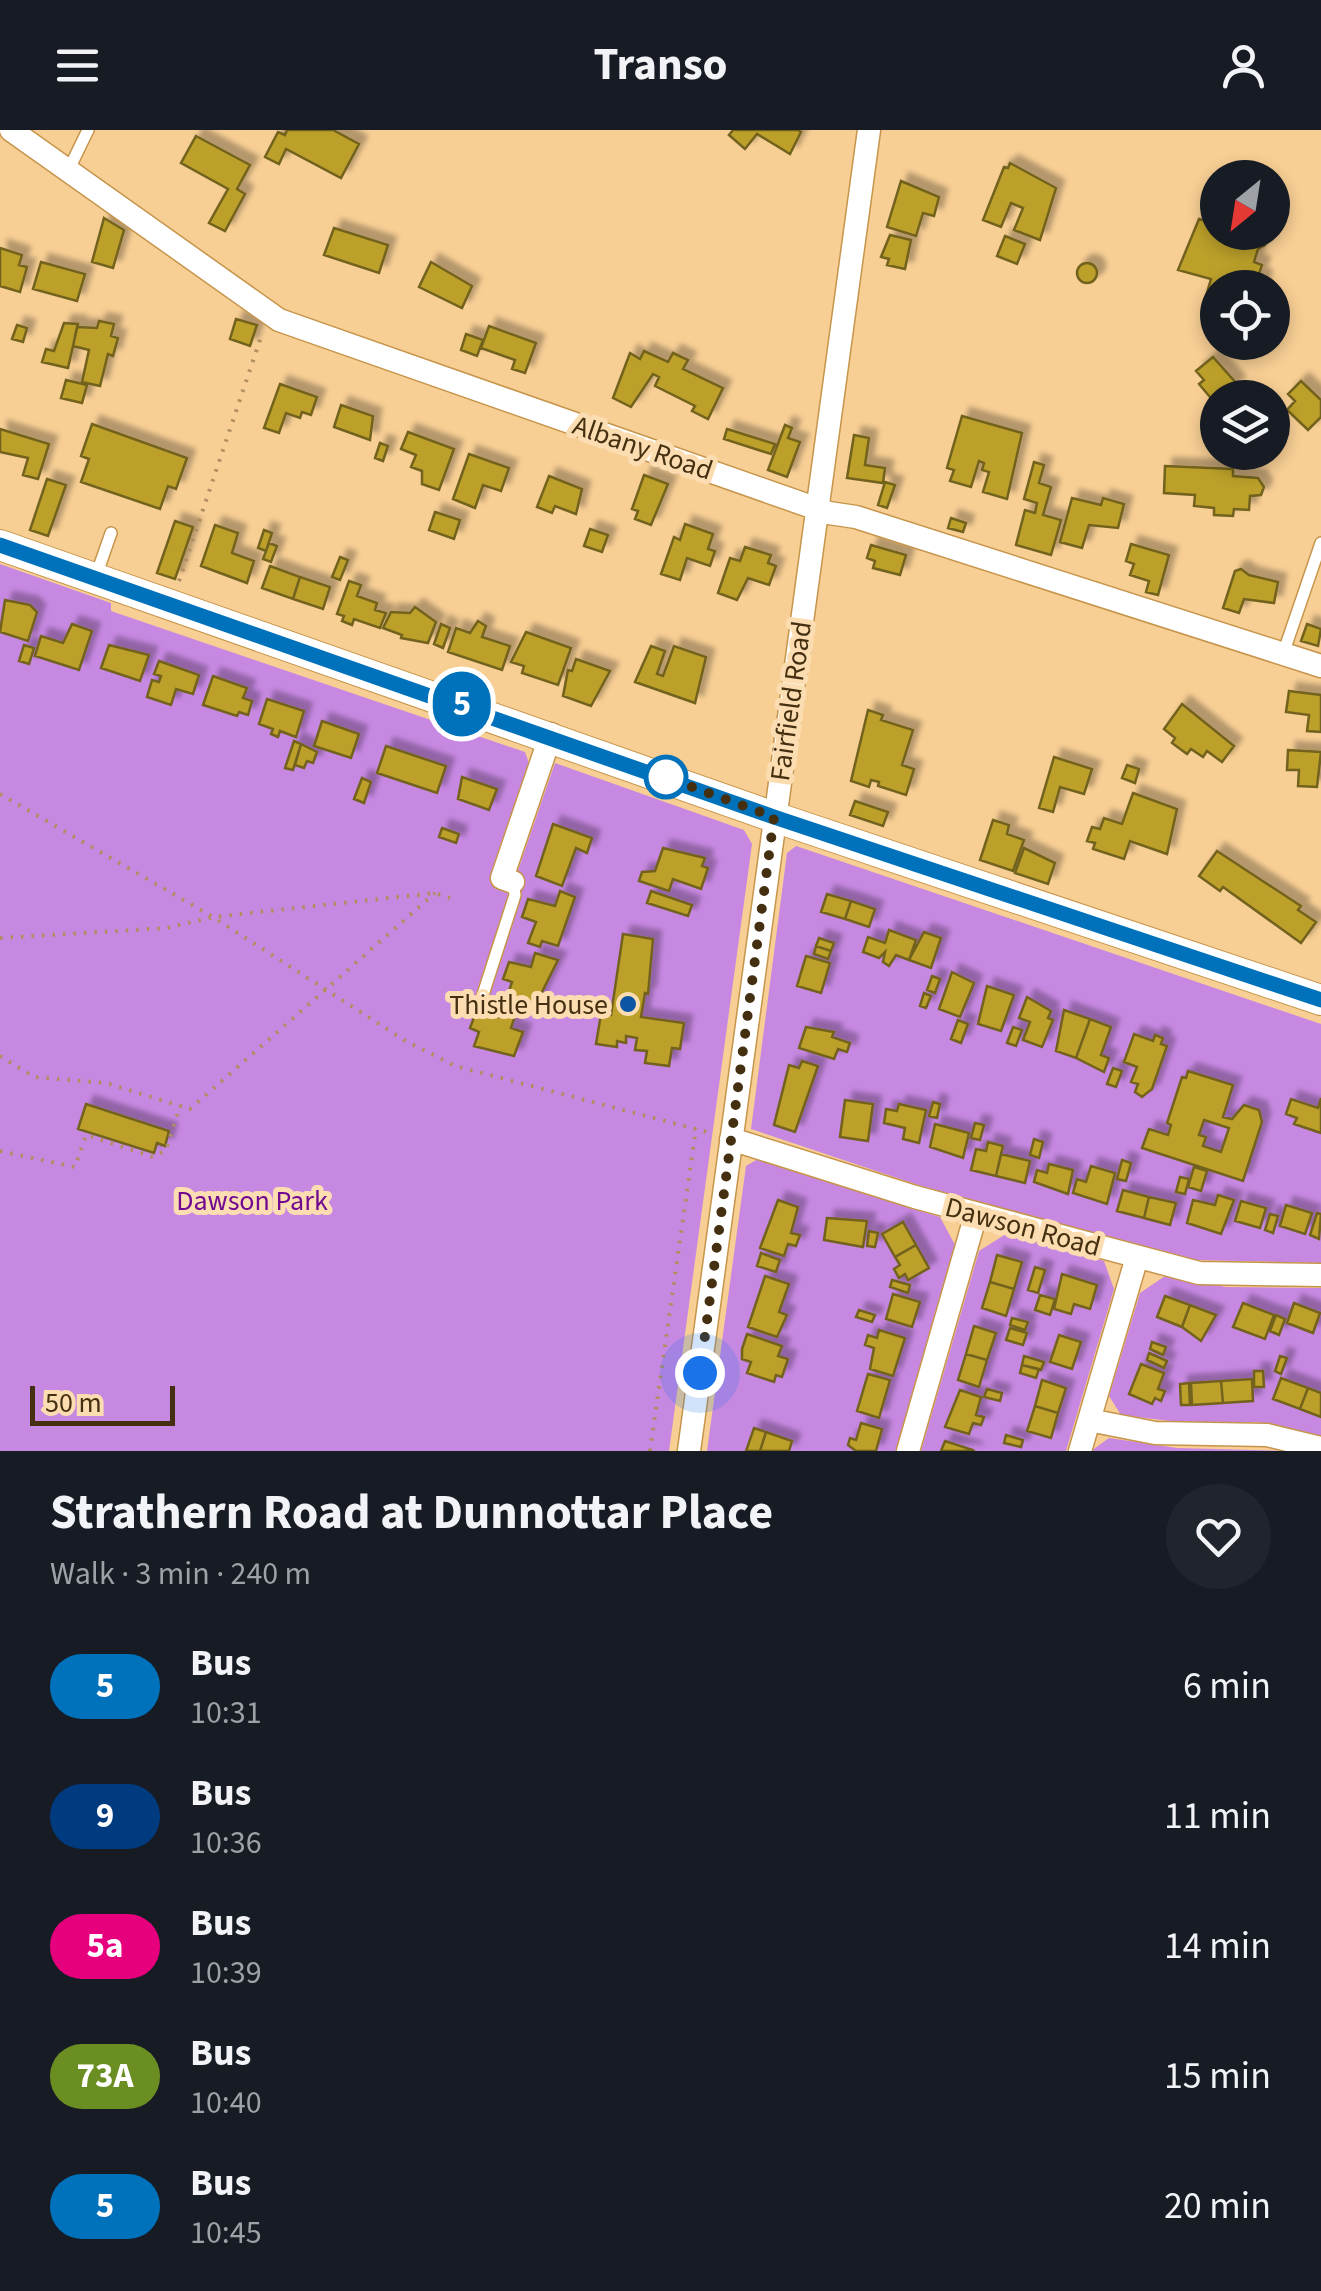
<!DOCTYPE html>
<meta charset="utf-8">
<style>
body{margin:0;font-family:"Source Sans 3",sans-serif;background:#20242c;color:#f1f3f6;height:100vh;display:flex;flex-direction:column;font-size:38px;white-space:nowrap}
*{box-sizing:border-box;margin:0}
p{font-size:32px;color:#9ea1a6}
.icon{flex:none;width:55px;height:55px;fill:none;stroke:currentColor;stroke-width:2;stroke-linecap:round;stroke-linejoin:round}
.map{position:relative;height:1321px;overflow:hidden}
.side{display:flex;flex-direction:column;background:#171b24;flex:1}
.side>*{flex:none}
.badge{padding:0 20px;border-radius:32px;font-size:35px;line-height:65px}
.needle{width:65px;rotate:210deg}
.tools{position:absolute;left:1200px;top:30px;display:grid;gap:20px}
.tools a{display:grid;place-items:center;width:90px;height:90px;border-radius:50%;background:#171b24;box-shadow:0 5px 15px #0003;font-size:50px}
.scale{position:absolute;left:30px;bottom:25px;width:145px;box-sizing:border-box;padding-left:10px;border:5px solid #442f10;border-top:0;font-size:28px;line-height:35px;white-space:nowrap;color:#442f10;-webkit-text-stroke:8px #fcddb2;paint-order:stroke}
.you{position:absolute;width:50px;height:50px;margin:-25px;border:8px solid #fff;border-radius:50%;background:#1a73e8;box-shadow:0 0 0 15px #1a73e833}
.map>.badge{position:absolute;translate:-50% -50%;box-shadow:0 0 0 5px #fff}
.round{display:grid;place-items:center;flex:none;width:105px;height:105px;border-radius:52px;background:#20242c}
.head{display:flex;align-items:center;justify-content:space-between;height:170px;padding:0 50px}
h1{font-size:48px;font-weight:700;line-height:75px}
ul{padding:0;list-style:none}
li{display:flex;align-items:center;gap:30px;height:130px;padding:0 50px}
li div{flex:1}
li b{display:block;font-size:38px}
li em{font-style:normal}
li .badge{min-width:110px;font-weight:700;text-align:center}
header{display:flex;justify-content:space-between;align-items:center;height:130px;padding:0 50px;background:#171b24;font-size:45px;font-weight:700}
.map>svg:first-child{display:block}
.green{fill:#c788e2}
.building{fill:#bca02a;stroke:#72621f;stroke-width:2.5;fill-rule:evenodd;filter:url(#shadow)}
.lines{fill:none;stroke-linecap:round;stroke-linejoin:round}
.lane-casing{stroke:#c6954b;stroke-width:14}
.street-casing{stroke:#c6954b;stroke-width:25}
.secondary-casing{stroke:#c6954b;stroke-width:32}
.path{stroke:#af8e5f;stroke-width:4;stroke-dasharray:2.5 8;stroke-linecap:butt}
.lane{stroke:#fff;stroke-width:11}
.street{stroke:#fff;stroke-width:22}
.secondary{stroke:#fff;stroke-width:30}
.line-casing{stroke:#fff;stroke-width:22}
.line{stroke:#0072bc;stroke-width:15}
.walk{stroke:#442f10;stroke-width:10;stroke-dasharray:0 18}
.stop-dot{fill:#fff;stroke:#0072bc;stroke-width:5}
.poi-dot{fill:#0b55a4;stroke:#fcddb2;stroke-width:4}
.labels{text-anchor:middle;stroke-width:10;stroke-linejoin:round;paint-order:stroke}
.street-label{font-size:28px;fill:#442f10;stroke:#fcddb2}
.poi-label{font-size:28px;fill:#442f10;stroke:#fcddb2;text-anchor:end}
.park-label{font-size:28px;fill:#710991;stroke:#fcddb2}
</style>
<header><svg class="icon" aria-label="menu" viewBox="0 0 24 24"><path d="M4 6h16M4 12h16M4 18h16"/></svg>Transo<svg class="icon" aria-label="person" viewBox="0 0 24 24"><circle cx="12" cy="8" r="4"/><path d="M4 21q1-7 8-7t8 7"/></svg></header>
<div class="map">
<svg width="1321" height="1321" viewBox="0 0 1321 1321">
<defs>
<filter id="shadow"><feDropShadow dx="8" dy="-8" stdDeviation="2.5" flood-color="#0004"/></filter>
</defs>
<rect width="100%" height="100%" fill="#f7ce94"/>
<path class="green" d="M0,434L111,473V481L525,622L529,633L497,727L511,764L473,876L488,863L520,767L518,740L555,633L744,700L752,714L669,1321H0Z
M796,716L1321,894V1133L1195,1130L921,1056L751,999L787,723Z
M758,1029L940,1087L955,1115L896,1321H707L746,1036Z
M1006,1104L1104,1131L1114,1159L1066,1321H921L979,1121Z
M1165,1146L1226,1157L1321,1158V1306L1256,1292L1194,1294L1121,1285L1109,1266L1140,1163Z
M1109,1308L1177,1318L1289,1321H1091Z"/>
<path class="building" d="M287,0H333L359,14L341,48L286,19L279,34L265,27L278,2L285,5Z
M733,0H798L801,2L790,24L757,4L745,19L729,5Z
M196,6L250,35L237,59L245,64L225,101L209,93L228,59L181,33Z
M1010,33L1056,58L1040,110L1014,100L1023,78L1011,73L1001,97L983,90L1004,37L1008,38Z
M901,51L939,67L934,86L923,83L916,106L887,97Z
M104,88L124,100L113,138L92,132Z
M1199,89L1218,94V102H1263L1265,115L1258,119L1254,132L1262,135L1258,147L1264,148L1261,158H1218V170L1206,166L1211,149L1178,140Z
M334,98L388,115L379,143L324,125Z
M890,105L911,110L905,139L887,135L889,129L881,127Z
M1005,106L1025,114L1017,134L997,126Z
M0,118L22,125L19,135L27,137L20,162L0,156Z
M41,132L85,144L77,171L33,159Z
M431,132L472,156L462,178L419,157Z
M1077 143a10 10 0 1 1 20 0a10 10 0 1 1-20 0Z
M236,189L257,195L250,216L230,209Z
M99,191L114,194L111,206L118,208L113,226L108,224L100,256L82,252L89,220L73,216L77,197L97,198Z
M64,193L78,194L68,238L42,232L46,219L54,221Z
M17,195L27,198L23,212L12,209Z
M489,196L536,213L525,243L512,239L515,230L481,218Z
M466,204L483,210L477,226L461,220Z
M644,221L668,232L673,223L688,230L683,239L723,258L708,289L692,281L695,276L655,256L659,247L653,244L631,277L613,268L630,223L640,229Z
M1213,227L1237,254L1215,273L1199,254L1204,250L1196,241Z
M66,250L87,255L82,273L61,268Z
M1301,251L1321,270V287L1308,300L1287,280L1295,271L1288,264Z
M280,254L317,267L311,285L302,282L300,288L286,283L279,303L264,298Z
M341,275L373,286L370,310L334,297Z
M962,286L1022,303L1007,369L983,362L989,342L982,340L984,333L979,331L971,357L950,351L954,340L947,338Z
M92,294L187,328L176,359L168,356L160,379L81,352L89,329L81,326Z
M785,295L792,298L788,308L800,312L787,347L768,340Z
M0,299L49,314L38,349L23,345L28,328L0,322Z
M727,299L775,314L771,324L724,309Z
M408,302L454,319L439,360L422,354V341L411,337L416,325L401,319Z
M854,305L869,308L865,335L885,338L883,353L847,348Z
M380,313L388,316L383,331L375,328Z
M469,324L509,338L501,361L483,355L475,378L453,369Z
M1034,332L1044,335L1039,353L1051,357L1043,385L1061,390L1051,425L1016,415L1025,380L1035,383L1037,373L1024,369Z
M1165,336L1233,339V346L1258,348L1264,357L1261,365L1250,366L1249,380L1234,379L1233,386L1214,385V378L1194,376L1195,365L1164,363Z
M644,345L668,354L651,395L635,389L638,381L632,379Z
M549,346L582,359L576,384L555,376L552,383L537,377Z
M47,349L66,355L48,406L30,400Z
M885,352L895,355L887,378L878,375Z
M1072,368L1101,375L1103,368L1124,374L1118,398L1089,395L1082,418L1060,412Z
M435,382L460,390L454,409L429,400Z
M951,388L966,393L963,402L948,398Z
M175,391L193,397L175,449L157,443Z
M685,394L713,404L708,419L715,421L710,436L687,428L680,450L661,444L674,407L680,410Z
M215,395L238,403L232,423L254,431L247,453L201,436Z
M590,399L608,405L602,422L584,416Z
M264,400L272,403L266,421L258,418Z
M269,413L277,416L271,432L263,429Z
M1131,414L1169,425L1158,465L1146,462L1149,451L1130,445L1134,434L1126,431Z
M871,415L906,425L900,445L873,438L875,431L867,428Z
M745,417L771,425L768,433L776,436L769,455L748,448L737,470L718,463L730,428L740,431Z
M340,427L348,430L340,450L332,447Z
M270,436L300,447L293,469L262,458Z
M1241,439L1249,445L1278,452L1274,473L1244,469L1239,483L1223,478L1235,441Z
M300,447L330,457L323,479L293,469Z
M349,451L361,455L357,466L377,473L375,480L386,483L380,498L354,489L352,495L342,491L344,486L337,484Z
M5,470L30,475L37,482L28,511L0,502Z
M415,477L436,492L428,513L401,508L402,505L383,498L391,482L410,483Z
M478,491L486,496L482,507L510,516L502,540L448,522L456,498L470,503Z
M72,494L92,501L79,540L35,526L41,506L63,513Z
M441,494L450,498L443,518L434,514Z
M1307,494L1321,499L1318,516L1301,511Z
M526,502L571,518L558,555L522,543L524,536L511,532Z
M24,515L34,518L29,534L19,531Z
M109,515L149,525L140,551L101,538Z
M651,516L665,521L657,544L663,546L674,516L706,527L695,573L635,552Z
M576,529L610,541L591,576L563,566L568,540L572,541Z
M159,531L199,545L193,564L176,559L171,575L147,567L152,550L159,552L161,546L154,544Z
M213,546L247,558L243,568L252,571L248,585L239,582L237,586L203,575Z
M1289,561L1321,565V602L1307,601L1309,585L1286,582Z
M267,569L304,581L296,607L280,601L278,607L271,604L273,599L259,594Z
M1182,574L1234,616L1222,632L1207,621L1203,627L1191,619L1187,624L1172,613L1175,608L1164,599Z
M868,580L883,585L881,590L913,600L902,635L914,639L906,665L878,656L879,652L871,650L869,657L851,651Z
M322,591L359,604L351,628L314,616Z
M294,611L301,614L293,640L285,638Z
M301,614L317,622L313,633L307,631L304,638L295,635Z
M386,616L446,636L437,663L377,643Z
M1288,620L1321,622L1317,657L1298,656L1299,640H1287Z
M1054,627L1092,639L1084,664L1060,657L1053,682L1039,678Z
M1127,635L1139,639L1135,653L1122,648Z
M462,647L497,659L489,680L458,669Z
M362,648L371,652L364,673L354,669Z
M1133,663L1177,679L1167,724L1130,711L1124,729L1093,719L1095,713L1087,711L1092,697L1100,699L1104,688L1122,694Z
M855,671L888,682L883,696L850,685Z
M993,690L1009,695L1007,704L1024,710L1013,741L980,730Z
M553,694L592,708L587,723L576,718L562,756L536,746Z
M442,698L459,704L456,713L439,707Z
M663,718L705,728L702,736L708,738L701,759L673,749L669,761L639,751L642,742L655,741Z
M1024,718L1055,733L1048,754L1015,743Z
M1217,721L1301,776L1298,780L1316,792L1301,813L1223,757L1220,761L1199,746Z
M560,761L575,767L558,816L542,811L540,817L528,813L536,792L522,787L528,769L555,776Z
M651,761L692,775L688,786L647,773Z
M827,764L851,771L845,789L821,782Z
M851,771L875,779L869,797L845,789Z
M889,800L916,810L909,830L896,825L889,836L883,832L885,822L879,828L863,822L868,807L885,813Z
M924,802L941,808L931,838L909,830Z
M623,804L653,809L648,864L645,863L641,887L684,893L680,919L672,918L669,936L645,933L647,921L635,920L637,908L626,906V913L617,911V917L596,914L601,884L611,885Z
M819,808L834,813L831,821L816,816Z
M816,816L831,821L828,829L814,824Z
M535,823L558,830L535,876L507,867L512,852L503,849L509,832L531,837Z
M806,826L830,833L821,863L797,856Z
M952,842L974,853L960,887L939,879Z
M932,846L940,849L935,863L927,860Z
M987,856L1014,865L1001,901L978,894Z
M924,863L931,866L926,878L920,876Z
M1027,867L1051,881L1048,888L1053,890L1042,917L1023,910L1030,892L1019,888Z
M504,871L518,877L511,898L523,902L514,926L474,916L479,902L470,898L476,882L499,887Z
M1064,880L1090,889L1076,928L1056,921Z
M1090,889L1111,897L1101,925L1109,928L1104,942L1076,928Z
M958,890L968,894L961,913L951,909Z
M806,897L834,902L832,907L850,913L847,922L838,919L834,929L799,918Z
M1013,897L1022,900L1016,916L1007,913Z
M1134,904L1153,911L1155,905L1163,908L1161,914L1167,916L1152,959L1142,967L1135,962L1138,954L1131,952L1137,937L1124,932Z
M802,931L818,936L795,1002L774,995L789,935L799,938Z
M1113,938L1122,941L1116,957L1107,954Z
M1188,941L1233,955L1223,987L1232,989L1244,975L1259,980L1262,992L1243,1051L1142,1018L1149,999L1168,1005L1171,995L1167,993L1182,947L1186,948ZM1204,990L1229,998L1221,1022L1203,1016L1206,1007L1199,1005Z
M1321,968V1003L1294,994L1297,988L1286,984L1291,969L1318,978Z
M845,970L873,974L868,1011L840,1007Z
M933,972L940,974L937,988L929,986Z
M86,974L169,1001L165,1016L157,1013L154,1023L78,999Z
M899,974L926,980L919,1013L903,1009L905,998L884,993L886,979L897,981Z
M975,993L984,995L980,1010L971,1008Z
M935,994L969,1003L963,1028L930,1017Z
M1034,1009L1043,1012L1039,1028L1030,1025Z
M988,1012L1003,1016L996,1046L971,1040L976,1019L986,1021Z
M1001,1024L1030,1031L1025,1053L996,1046Z
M1122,1030L1131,1033L1126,1051L1117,1049Z
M1049,1034L1073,1040L1068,1064L1034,1052L1037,1040L1047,1043Z
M1091,1036L1115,1043L1107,1074L1073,1063L1077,1049L1086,1052Z
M1194,1037L1207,1041L1201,1061L1188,1057Z
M1180,1047L1189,1049L1185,1064L1176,1062Z
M1123,1060L1149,1067L1144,1088L1117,1081Z
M1218,1065L1234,1070L1221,1104L1187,1093L1193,1070L1215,1075Z
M1149,1067L1176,1073L1170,1095L1144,1088Z
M778,1070L798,1077L791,1103L800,1105L796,1116L788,1114L784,1126L760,1118Z
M1241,1071L1266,1078L1260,1098L1235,1091Z
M1286,1075L1312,1083L1305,1104L1280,1096Z
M1317,1083L1321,1084L1319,1109L1310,1105Z
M1270,1084L1278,1086L1273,1103L1265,1100Z
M827,1088L867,1091L863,1117L824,1110Z
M903,1092L916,1115L895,1127L882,1104Z
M869,1101L878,1103L875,1117L867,1116Z
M916,1115L929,1138L908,1150L905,1144L899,1148L894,1139L900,1135L895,1127Z
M761,1123L780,1130L776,1142L757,1136Z
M997,1125L1022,1132L1014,1159L990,1152Z
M1035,1137L1045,1140L1038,1163L1028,1160Z
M1062,1144L1097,1155L1090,1179L1074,1174L1071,1184L1054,1179Z
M765,1146L789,1154L779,1182L787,1185L777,1207L748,1197Z
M892,1150L910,1155L908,1163L890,1157Z
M990,1152L1014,1159L1006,1186L982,1178Z
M893,1164L920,1172L912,1197L886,1189Z
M1040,1165L1055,1169L1050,1185L1035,1180Z
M1165,1166L1190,1175L1182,1197L1157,1187Z
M1243,1173L1274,1185L1265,1209L1233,1197Z
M1294,1173L1320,1183L1313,1203L1287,1193Z
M1190,1175L1216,1185L1201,1211L1182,1197Z
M859,1180L875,1185L872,1192L856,1187Z
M1276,1185L1285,1189L1279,1205L1270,1201Z
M1012,1188L1028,1192L1025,1200L1010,1195Z
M974,1196L996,1203L987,1230L966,1224Z
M1010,1198L1027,1203L1023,1215L1006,1210Z
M879,1200L905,1208L893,1246L870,1239L874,1218L865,1215L868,1205L877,1208Z
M747,1204L782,1216L778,1226L788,1229L782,1247L776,1245L774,1252L747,1243L751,1232L742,1229V1219Z
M1059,1205L1081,1212L1072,1239L1050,1232Z
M1152,1212L1166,1217L1163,1225L1150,1219Z
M1149,1223L1167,1231L1164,1238L1147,1230Z
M966,1224L987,1230L979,1257L958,1250Z
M1024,1226L1044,1232L1041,1240L1022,1235Z
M1280,1226L1287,1228L1281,1244L1275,1241Z
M1141,1234L1164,1243L1158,1259L1165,1261L1161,1271L1155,1268L1152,1274L1129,1264Z
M1022,1235L1039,1239L1036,1248L1020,1243Z
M1254,1241H1263L1264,1257H1254Z
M868,1244L890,1250L879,1288L857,1281Z
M1281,1248L1308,1258L1300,1279L1273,1269Z
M1252,1249L1253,1271L1223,1273L1221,1251Z
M1042,1250L1066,1258L1058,1283L1035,1276Z
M1221,1251L1223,1273L1192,1275L1191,1253Z
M1189,1253L1190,1275H1181L1180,1254Z
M1308,1258L1321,1263V1287L1300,1279Z
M987,1259L1002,1263L1000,1271L984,1267Z
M960,1260L981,1267L976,1285L984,1287L981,1295L973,1293L969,1304L945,1297Z
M1035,1276L1058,1283L1051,1308L1027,1301Z
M861,1293L882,1299L876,1321H856L848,1315L850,1308L856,1310Z
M754,1298L766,1302L760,1321H746Z
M766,1302L792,1311L789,1321H760Z
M1006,1305L1023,1310L1021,1317L1004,1313Z
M945,1311L973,1320L974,1321H941Z"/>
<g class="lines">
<defs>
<path id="lane" d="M68,41L88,0
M96,446L111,403
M1283,524L1321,413
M479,877L515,765L513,752"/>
<path id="street" d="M11,0L279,190L829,383L856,387L1321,536
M513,752L502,748L551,604
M731,1009L915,1067L1199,1143L1321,1145
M1089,1290L1155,1303L1267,1305L1321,1318
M689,1321L869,0
M908,1321L976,1084
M1080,1321L1137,1127"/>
<path id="secondary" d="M0,415L774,687L1321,870"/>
</defs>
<use href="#lane" class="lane-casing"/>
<use href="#street" class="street-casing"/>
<use href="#secondary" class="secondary-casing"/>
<path class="path" d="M179,451L262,204
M0,664L213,787L404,910L455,936L711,1003
M0,808L167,798L213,787L435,763L450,768
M0,926L34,947L106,953L190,979L435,763
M0,1021L75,1037L86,1005L153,1027L166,1020L180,976
M650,1321L696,998"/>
<use href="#lane" class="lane"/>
<use href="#street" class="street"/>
<use href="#secondary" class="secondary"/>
</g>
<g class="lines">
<defs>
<path id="line" d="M0,415L774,687L1321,870"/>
</defs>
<use href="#line" class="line-casing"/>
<use href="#line" class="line"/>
<path class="walk" d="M666,647L662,646L774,687L700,1243"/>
</g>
<circle class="stop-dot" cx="666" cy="647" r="20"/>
<circle class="poi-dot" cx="628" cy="874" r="10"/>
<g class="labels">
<g class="street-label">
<text transform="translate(643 317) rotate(19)" y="10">Albany Road</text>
<text transform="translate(790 571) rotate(-82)" y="10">Fairfield Road</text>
<text transform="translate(1023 1096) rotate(15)" y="10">Dawson Road</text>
</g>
<g class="poi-label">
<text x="608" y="884">Thistle House</text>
</g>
<g class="park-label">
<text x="252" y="1080">Dawson Park</text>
</g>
</g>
</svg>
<div class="tools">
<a><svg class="needle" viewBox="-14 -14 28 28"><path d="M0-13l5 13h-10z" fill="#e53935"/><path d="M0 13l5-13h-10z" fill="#9ea1a6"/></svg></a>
<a><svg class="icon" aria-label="locate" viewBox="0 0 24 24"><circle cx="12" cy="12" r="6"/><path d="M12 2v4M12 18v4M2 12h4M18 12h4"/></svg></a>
<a><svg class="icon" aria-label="layers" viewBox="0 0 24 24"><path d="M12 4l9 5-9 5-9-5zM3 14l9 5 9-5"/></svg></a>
</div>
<div class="scale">50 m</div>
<div class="you" style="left:700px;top:1243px"></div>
<b class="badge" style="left:462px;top:574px;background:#0072bc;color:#fff">5</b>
</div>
<section class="side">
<div class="head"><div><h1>Strathern Road at Dunnottar Place</h1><p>Walk · 3 min · 240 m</p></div><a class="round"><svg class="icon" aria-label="heart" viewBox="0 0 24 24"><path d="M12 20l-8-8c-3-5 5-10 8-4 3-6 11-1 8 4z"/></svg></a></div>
<ul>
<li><span class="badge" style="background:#0072bc;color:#fff">5</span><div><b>Bus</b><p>10:31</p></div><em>6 min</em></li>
<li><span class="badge" style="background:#003b80;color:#fff">9</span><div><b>Bus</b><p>10:36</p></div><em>11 min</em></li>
<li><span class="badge" style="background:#e6007e;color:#fff">5a</span><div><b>Bus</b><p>10:39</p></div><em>14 min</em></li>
<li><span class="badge" style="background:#6b8e23;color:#fff">73A</span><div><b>Bus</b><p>10:40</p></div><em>15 min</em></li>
<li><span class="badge" style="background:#0072bc;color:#fff">5</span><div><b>Bus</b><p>10:45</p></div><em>20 min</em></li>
</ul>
</section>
